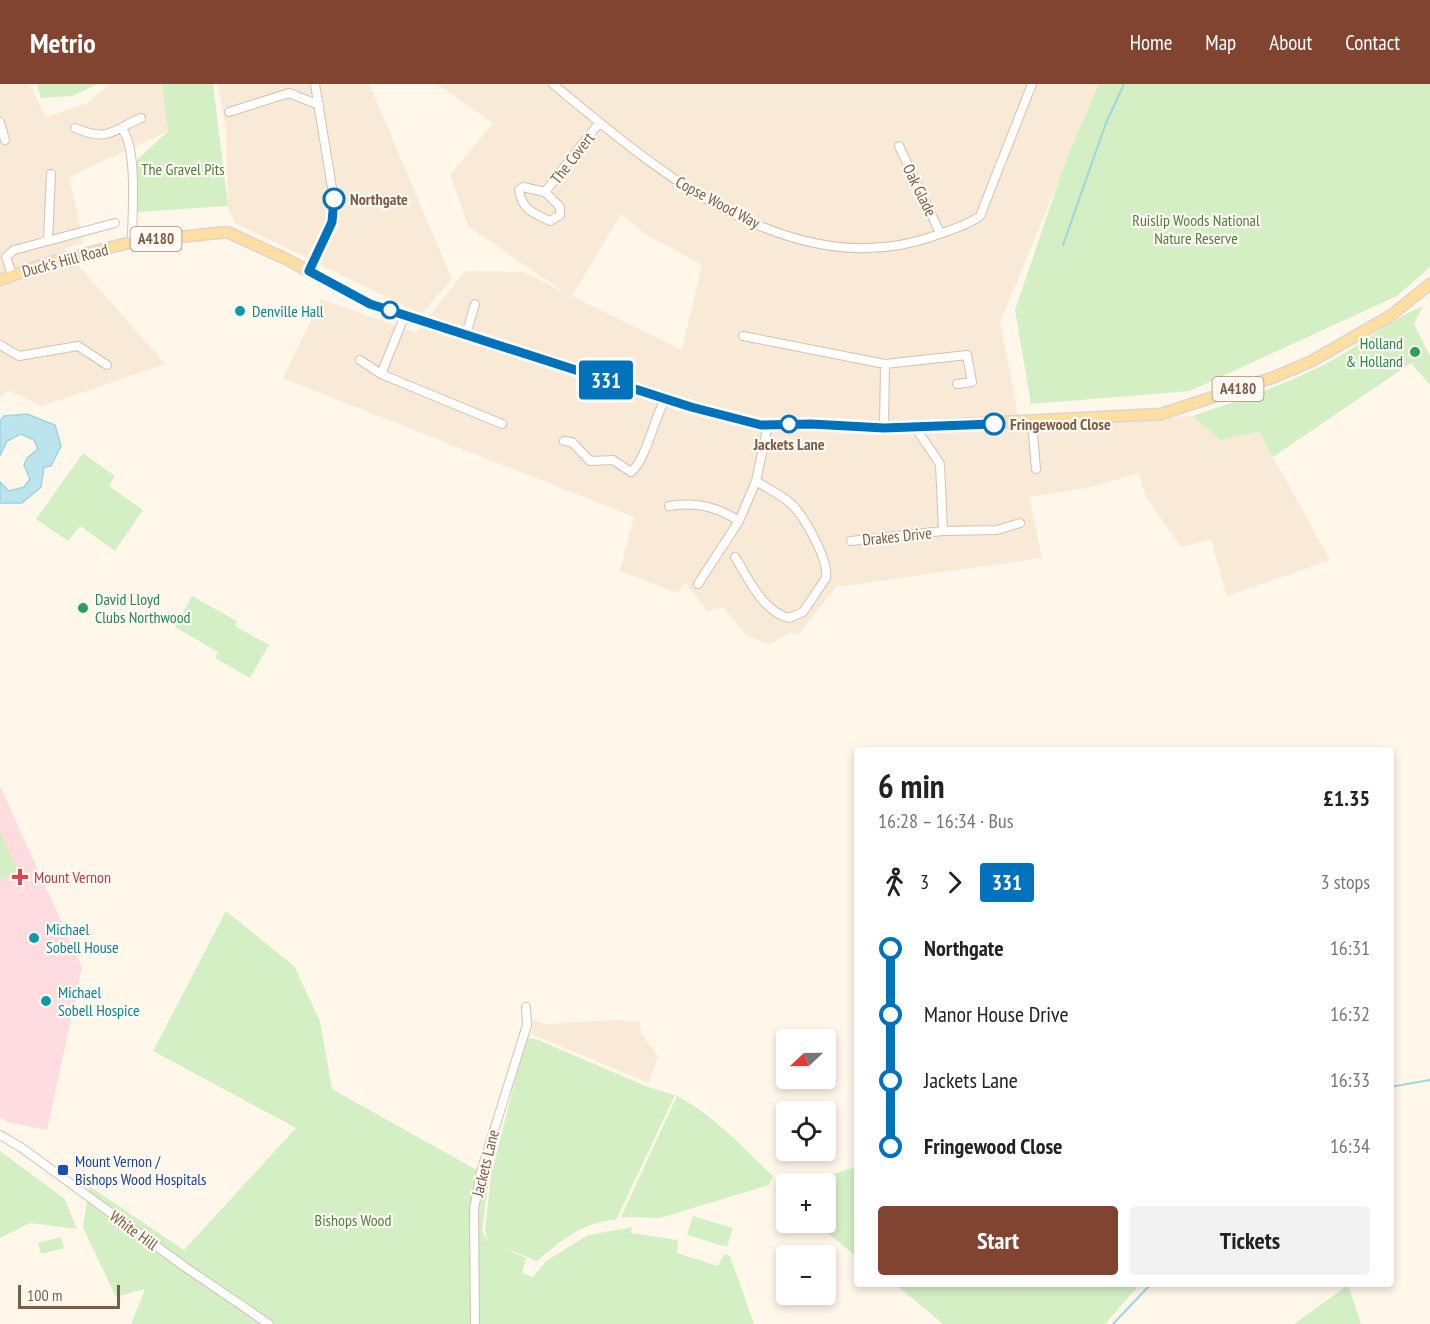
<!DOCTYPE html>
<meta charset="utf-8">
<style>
body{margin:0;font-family:"PT Sans Narrow",sans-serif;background:#f2f2f2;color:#222;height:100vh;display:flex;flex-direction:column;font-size:22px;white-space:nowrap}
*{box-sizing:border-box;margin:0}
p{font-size:20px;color:#767676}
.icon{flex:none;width:33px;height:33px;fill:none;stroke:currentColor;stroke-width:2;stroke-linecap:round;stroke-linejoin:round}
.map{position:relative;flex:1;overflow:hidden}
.side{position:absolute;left:854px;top:663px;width:540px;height:540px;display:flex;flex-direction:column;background:#fff;border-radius:6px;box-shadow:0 3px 9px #0003}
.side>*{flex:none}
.badge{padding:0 12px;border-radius:4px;font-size:21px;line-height:39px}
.needle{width:39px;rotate:248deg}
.controls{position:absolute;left:776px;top:945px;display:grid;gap:12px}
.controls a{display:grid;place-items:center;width:60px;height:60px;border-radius:6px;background:#fff;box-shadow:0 3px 9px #0003;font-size:30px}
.scale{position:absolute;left:18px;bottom:15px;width:102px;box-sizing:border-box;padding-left:6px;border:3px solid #7e5d48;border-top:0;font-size:16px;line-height:21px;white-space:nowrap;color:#7e5d48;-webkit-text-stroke:4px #fffaf3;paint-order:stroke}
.map>.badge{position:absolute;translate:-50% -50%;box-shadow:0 0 0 3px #fff}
.legs{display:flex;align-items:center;gap:9px;height:66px;padding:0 24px;font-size:20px}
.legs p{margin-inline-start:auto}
.head{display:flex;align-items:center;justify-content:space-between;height:102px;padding:0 24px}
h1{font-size:33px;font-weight:700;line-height:45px}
.cta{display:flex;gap:12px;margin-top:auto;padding:12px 24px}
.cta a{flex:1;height:69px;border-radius:6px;background:#814430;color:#fff;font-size:24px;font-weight:700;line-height:69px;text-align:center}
.cta a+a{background:#f2f2f2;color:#222}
ul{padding:0 24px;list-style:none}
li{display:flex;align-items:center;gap:21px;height:66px;font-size:22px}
li i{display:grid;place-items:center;width:9px;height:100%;margin:0 8px;background:currentColor}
li i::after{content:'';width:15px;height:15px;margin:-8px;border:4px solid;border-radius:50%;background:#fff}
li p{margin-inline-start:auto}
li:first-child i{background:linear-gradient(#0000 50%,currentColor 0)}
li:last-child i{background:linear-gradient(currentColor 50%,#0000 0)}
header{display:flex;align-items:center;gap:36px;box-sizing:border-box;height:84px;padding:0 30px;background:#814430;color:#fff}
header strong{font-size:28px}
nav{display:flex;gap:33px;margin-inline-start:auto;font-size:21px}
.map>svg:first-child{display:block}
.residential{fill:#f8ead7;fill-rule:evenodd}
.medical{fill:#fedcdf}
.green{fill:#d5efc5}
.water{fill:#bbe4ec;stroke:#a0d4df;stroke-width:1.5}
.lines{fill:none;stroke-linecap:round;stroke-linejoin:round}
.stream{stroke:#a0d4df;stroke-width:2}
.minor-casing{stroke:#d6c1af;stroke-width:10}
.major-casing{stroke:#ddd5cf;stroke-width:13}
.minor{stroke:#fff;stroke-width:8}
.major{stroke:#ffdea1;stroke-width:10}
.line-1-casing{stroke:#fff;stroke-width:14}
.line-1{stroke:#0072bc;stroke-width:9}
.stop-1-dot{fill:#fff;stroke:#0072bc;stroke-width:3}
.culture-dot{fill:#0f9aa8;stroke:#fffaf3;stroke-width:2}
.leisure-dot{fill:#2e9e5b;stroke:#fffaf3;stroke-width:2}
.health-dot{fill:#e0444e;stroke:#fffaf3;stroke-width:2}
.transit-dot{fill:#1a4fb4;stroke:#fffaf3;stroke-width:2}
.labels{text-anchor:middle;stroke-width:4.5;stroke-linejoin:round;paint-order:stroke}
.shield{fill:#fffaf3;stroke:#a58c7b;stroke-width:1.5}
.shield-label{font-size:15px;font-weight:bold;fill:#7e5d48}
.street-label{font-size:16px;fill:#7e5d48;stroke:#fffaf3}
.park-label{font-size:16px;fill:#4e7f3c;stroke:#fffaf3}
.stop-label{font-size:16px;font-weight:bold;fill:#7e5d48;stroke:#fffaf3;text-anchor:start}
.culture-label{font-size:16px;fill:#0d838f;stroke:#fffaf3;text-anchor:start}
.leisure-label{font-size:16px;fill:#27864d;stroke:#fffaf3;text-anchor:end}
.health-label{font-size:16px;fill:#be3a42;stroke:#fffaf3;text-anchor:start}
.transit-label{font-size:16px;fill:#164399;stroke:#fffaf3;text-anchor:start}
</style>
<header>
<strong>Metrio</strong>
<nav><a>Home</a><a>Map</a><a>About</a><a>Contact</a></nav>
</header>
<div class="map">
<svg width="1430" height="1240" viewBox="0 0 1430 1240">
<rect width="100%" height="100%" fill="#fff7ea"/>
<path class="residential" d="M0,0H30L45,34L87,19L110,0H162L168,47L69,93L84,159L64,165L165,280L42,322L8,306L0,313Z
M218,0H369L452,195L421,230L235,139L228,122L226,45Z
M437,0H1099L1000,238L1020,341L1192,332L1220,356L1259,348L1330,476L1227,512L1211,455L1181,463L1146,413L1139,389L1091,403L1029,413L1042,474L836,503L798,551L790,548L769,561L746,551L723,523L707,527L685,498L678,509L620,487L634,433L283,294L321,215L416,249L465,187L523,188L566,209L469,143L450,91L493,39ZM621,130L645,150L702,181L682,266L572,212Z
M533,935L546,940L618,936L640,938L641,950L658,972L649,999L531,950Z"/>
<path class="medical" d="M0,702L82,884L47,1046L7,1038L0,1033Z"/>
<path class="green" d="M37,0H98L72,12L41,14Z
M162,0H213L228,122L138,128L136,77L168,47Z
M1099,0H1430V183L1397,212L1190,307L1031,320L1015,226L1065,79Z
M1423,222L1414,240L1430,272V301L1411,279L1273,373L1259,348L1220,356L1192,332C1237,317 1282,302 1325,280C1359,263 1388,237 1423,222Z
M83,369L115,392L109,402L143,426L115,467L80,442L68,457L36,435Z
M192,512L237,537L235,542L269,561L250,594L215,574L218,568L175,543Z
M0,747L18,787L0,797Z
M226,827L294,882L320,937L332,1005L489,1093L482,1147L488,1158L485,1146L491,1091L526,954L536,955L648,1003L675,1011L616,1136C582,1138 562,1156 537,1177L497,1161L526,1174L522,1189L533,1193L546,1177L588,1151L632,1143L631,1149L678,1156L677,1169L718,1182L724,1170L730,1172L754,1240H131L145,1205L116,1213L83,1144L89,1102L184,1166L296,1044L153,967Z
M677,1012C714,1031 743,1064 773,1092L769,1101L660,1134L621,1133Z
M0,1067L65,1115L77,1145L30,1139L0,1154Z
M856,1083V1172L815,1139L825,1138V1100L803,1099Z
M693,1132L733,1144L727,1163L687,1151Z
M61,1153L64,1164L41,1170L38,1159Z
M895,1200H1140L1105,1240H943Z
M1348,1201L1361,1240H1294Z"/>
<path class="water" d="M27,330L55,341L61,362L51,382L44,383L41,403L22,419H0V398L9,407L24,403L30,395L24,381L27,374L38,365L34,356L21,350L7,357L0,372V337L4,332Z"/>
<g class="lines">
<path class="stream" d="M1063,161L1106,39L1124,0
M1390,1003L1430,996
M1113,1240L1151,1200"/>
<defs>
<path id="minor" d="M553,0C655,85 791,203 934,152C949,146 967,142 980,132L1032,0
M229,28L289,9L319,21
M0,38L5,56
M75,44C109,58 111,47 141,34
M122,45C138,65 132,130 132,158
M899,62L940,149
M545,108L560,123V131L550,137C533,129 522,126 519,106L523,103L545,108L599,39
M48,156L51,90
M309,187L332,138L335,122L315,0
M12,190L6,173L14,166L115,139
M466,250L475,220
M743,252L885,280L967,271L972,298L957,300
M0,261L19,272L78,262L107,281
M360,276L381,290L502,340
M381,290L405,231
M1032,338L1036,385
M915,343L940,380L943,447
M884,344L885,280
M564,357L572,358L590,377L613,376L631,388C646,376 654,335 665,315
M669,422C696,418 716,422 739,437
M851,457L943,447L997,446L1020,439
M735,473C749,495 762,527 789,534L803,528L826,494C829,476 803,429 789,418C779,410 767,404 756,397
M698,500L739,437L756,397L768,341
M0,1051L22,1064L185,1183L269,1240
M475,1240L474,1125L481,1088L527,941L526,923"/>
<path id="major" d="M0,196L44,180L132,158L227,148L286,175L370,220L691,323L761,341L811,340L884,344L1161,330L1272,294L1312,277L1390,232L1430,200"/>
</defs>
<use href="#minor" class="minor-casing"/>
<use href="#major" class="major-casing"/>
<use href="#minor" class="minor"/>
<use href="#major" class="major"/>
</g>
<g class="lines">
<defs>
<path id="line-1" d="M334,115L332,138L309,187L370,220L691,323L761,341L811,340L884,344L994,340"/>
</defs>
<use href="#line-1" class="line-1-casing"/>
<use href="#line-1" class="line-1"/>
</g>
<g class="stop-1-dot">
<circle cx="334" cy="115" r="10"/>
<circle cx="390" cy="226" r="8"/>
<circle cx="789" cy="340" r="8"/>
<circle cx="994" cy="340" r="10"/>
</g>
<g class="culture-dot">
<circle cx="240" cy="227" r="6"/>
<circle cx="34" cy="854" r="6"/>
<circle cx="46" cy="917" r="6"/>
</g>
<g class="leisure-dot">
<circle cx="1415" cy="268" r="6"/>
<circle cx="83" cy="524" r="6"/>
</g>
<path class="health-dot" d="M17 784h6v6h6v6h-6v6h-6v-6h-6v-6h6z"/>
<rect class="transit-dot" x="57" y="1080" width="12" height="12" rx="3"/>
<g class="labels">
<g class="shield">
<rect x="130.5" y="143" width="51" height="24" rx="4.5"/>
<rect x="1212.5" y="293" width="51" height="24" rx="4.5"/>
</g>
<g class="shield-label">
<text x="156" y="160">A4180</text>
<text x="1238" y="310">A4180</text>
</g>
<g class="street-label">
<text transform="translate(572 74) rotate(-52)" y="6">The Covert</text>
<text transform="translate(920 106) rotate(64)" y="6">Oak Glade</text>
<text transform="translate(718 118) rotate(28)" y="6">Copse Wood Way</text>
<text transform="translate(65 176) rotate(-15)" y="6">Duck's Hill Road</text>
<text transform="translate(897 452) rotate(-6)" y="6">Drakes Drive</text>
<text transform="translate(485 1079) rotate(-76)" y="6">Jackets Lane</text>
<text transform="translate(134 1146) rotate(36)" y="6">White Hill</text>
</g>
<g class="park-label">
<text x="183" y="91">The Gravel Pits</text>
<text x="1196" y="142">Ruislip Woods National<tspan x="1196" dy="18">Nature Reserve</tspan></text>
<text x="353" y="1142">Bishops Wood</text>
</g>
<g class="stop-label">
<text x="350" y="121">Northgate</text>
<text x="1010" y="346">Fringewood Close</text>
<text x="789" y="366" text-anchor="middle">Jackets Lane</text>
</g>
<g class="culture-label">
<text x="252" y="233">Denville Hall</text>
<text x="46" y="851">Michael<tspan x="46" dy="18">Sobell House</tspan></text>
<text x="58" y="914">Michael<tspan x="58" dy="18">Sobell Hospice</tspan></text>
</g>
<g class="leisure-label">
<text x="1403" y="265">Holland<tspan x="1403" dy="18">&amp; Holland</tspan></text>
<text x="95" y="521" text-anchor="start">David Lloyd<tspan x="95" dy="18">Clubs Northwood</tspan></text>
</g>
<g class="health-label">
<text x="34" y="799">Mount Vernon</text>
</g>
<g class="transit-label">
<text x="75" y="1083">Mount Vernon /<tspan x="75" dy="18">Bishops Wood Hospitals</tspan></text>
</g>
</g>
</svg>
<div class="controls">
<a><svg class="needle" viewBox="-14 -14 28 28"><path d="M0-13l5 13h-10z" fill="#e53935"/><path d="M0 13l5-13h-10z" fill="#767676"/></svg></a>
<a><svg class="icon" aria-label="locate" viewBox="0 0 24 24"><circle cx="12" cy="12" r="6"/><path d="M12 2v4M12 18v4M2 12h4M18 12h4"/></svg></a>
<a>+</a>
<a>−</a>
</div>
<div class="scale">100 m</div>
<b class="badge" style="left:606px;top:296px;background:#0072bc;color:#fff">331</b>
<section class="side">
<div class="head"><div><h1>6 min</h1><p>16:28 – 16:34 · Bus</p></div><b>£1.35</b></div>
<div class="legs"><svg class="icon" aria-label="walk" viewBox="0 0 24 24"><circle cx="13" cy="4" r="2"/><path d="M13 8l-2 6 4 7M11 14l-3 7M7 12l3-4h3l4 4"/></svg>3<svg class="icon" aria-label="forward" viewBox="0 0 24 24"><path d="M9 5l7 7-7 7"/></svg><b class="badge" style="background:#0072bc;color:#fff">331</b><p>3 stops</p></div>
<ul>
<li><i style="color:#0072bc"></i><b>Northgate</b><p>16:31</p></li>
<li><i style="color:#0072bc"></i><span>Manor House Drive</span><p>16:32</p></li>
<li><i style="color:#0072bc"></i><span>Jackets Lane</span><p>16:33</p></li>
<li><i style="color:#0072bc"></i><b>Fringewood Close</b><p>16:34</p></li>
</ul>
<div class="cta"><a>Start</a><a>Tickets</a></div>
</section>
</div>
